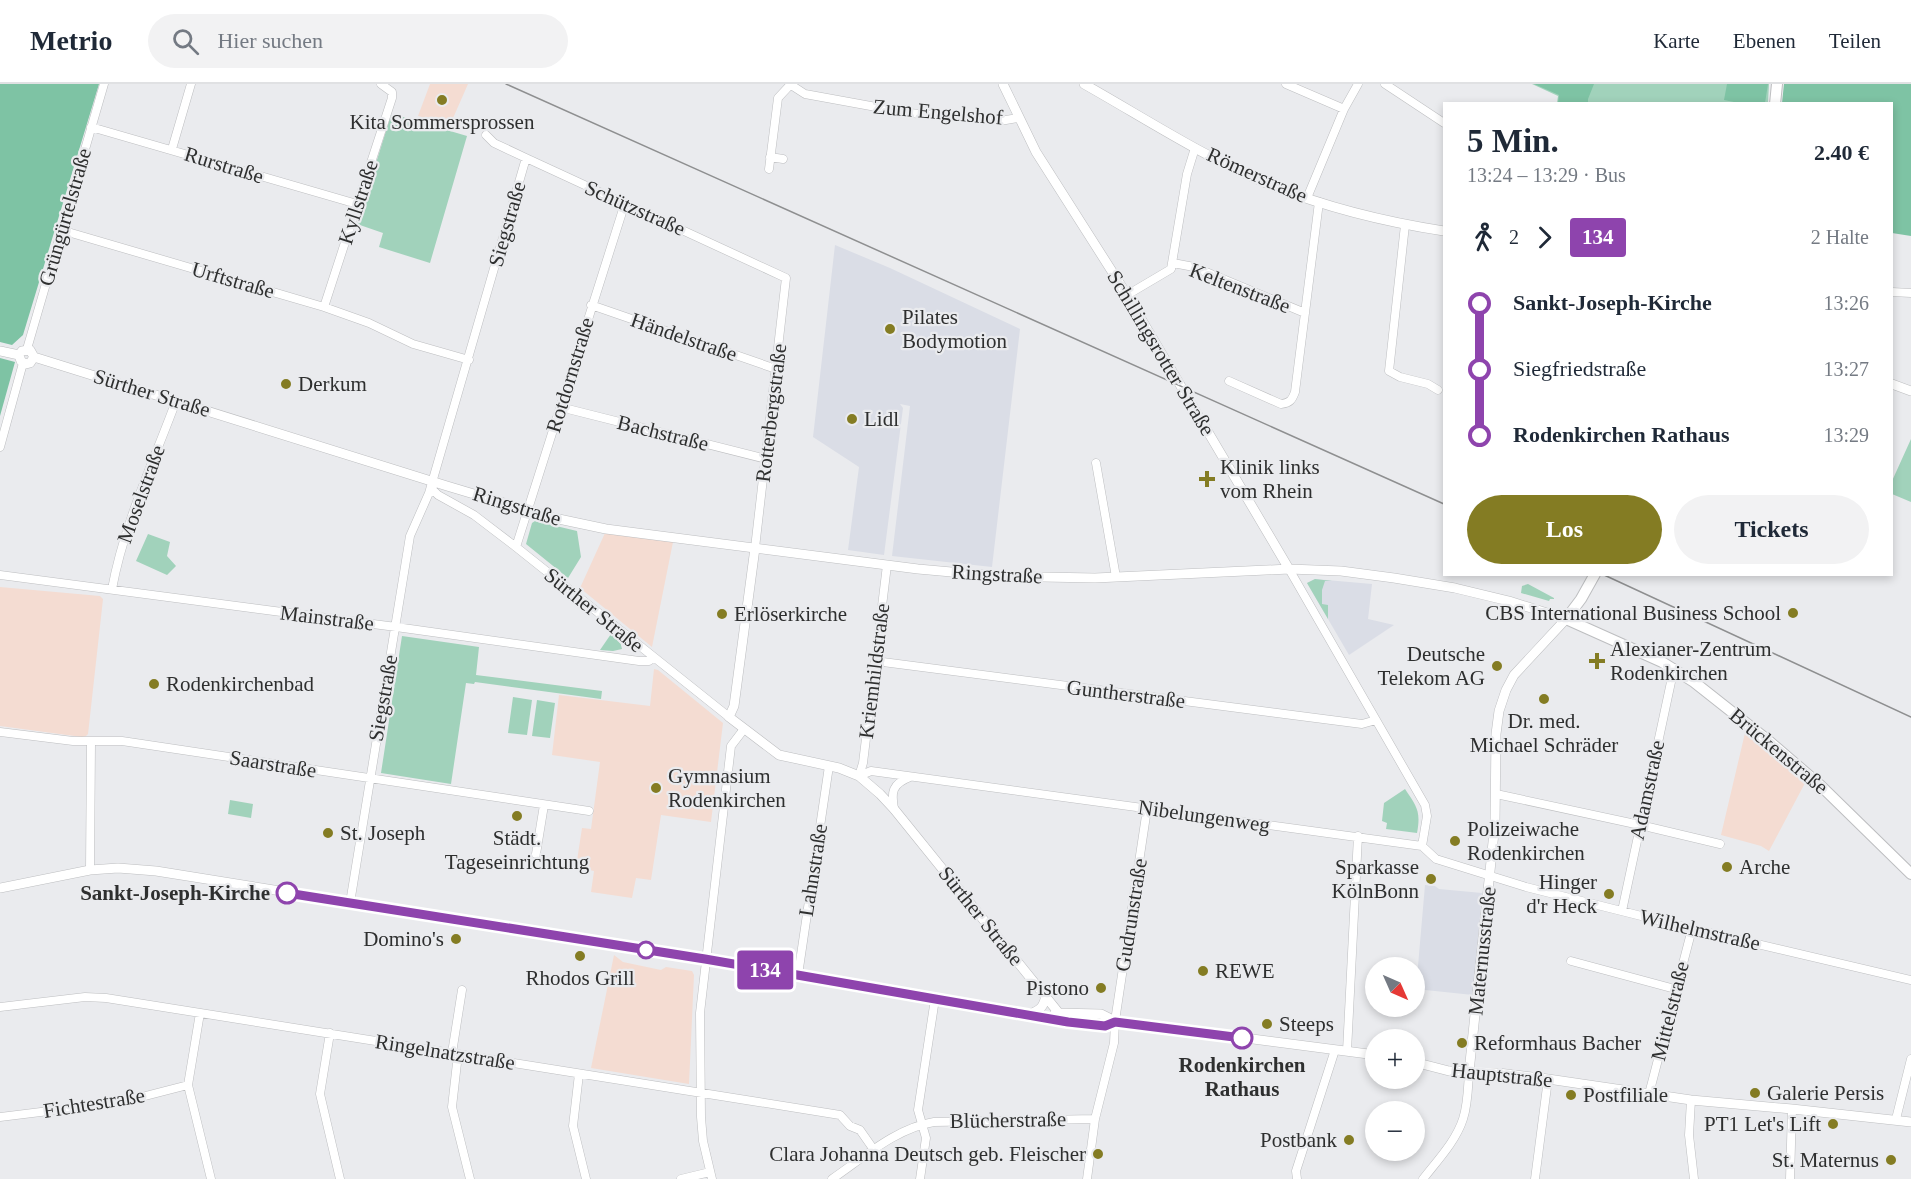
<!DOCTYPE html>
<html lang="de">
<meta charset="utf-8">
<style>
body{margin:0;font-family:Georgia,serif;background:#f2f2f3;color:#1f2937;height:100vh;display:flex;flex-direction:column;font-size:22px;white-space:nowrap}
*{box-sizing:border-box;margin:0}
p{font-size:20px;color:#747a83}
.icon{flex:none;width:33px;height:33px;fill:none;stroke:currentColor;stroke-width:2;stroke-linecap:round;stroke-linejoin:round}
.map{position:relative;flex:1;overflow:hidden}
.drawer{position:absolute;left:1443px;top:18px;width:450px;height:474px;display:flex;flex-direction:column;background:#fff;border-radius:0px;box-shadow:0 3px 9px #0003}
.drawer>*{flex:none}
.badge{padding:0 12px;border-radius:4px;font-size:21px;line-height:39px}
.needle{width:39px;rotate:135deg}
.tools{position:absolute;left:1365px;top:873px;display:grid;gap:12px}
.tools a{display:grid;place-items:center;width:60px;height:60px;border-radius:50%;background:#fff;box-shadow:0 3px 9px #0003;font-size:30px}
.map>.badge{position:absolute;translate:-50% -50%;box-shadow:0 0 0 3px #fff}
.legs{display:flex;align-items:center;gap:9px;height:66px;padding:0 24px;font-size:20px}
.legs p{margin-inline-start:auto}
.summary{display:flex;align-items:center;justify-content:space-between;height:102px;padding:0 24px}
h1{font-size:33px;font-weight:700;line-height:45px}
.button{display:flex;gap:12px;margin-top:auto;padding:12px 24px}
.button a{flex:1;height:69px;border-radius:36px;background:#847c23;color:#fff;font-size:24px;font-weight:700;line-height:69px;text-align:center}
.button a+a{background:#f2f2f3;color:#1f2937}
ul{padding:0 24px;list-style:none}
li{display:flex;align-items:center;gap:21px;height:66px;font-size:22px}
li i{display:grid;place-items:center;width:9px;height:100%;margin:0 8px;background:currentColor}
li i::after{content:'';width:15px;height:15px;margin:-8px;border:4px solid;border-radius:50%;background:#fff}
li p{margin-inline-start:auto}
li:first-child i{background:linear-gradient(#0000 50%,currentColor 0)}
li:last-child i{background:linear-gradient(currentColor 50%,#0000 0)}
header{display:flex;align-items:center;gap:36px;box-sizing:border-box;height:84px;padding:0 30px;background:#fff;border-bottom:2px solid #e0e1e3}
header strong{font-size:28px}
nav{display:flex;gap:33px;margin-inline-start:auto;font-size:21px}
.search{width:420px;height:54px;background:#f2f2f3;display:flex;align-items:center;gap:15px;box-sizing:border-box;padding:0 21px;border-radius:33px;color:#747a83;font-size:22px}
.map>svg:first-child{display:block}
.built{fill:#dadde6}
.education{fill:#f4dcd2}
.green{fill:#a1d2bb}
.forest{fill:#7ec3a4}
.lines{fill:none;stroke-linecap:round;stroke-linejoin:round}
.minor-casing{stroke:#bdbec0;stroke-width:9}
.tertiary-casing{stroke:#bdbec0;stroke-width:10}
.secondary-casing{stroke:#bdbec0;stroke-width:12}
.minor{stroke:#fff;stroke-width:8}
.tertiary{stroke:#fff;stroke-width:9}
.secondary{stroke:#fff;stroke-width:10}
.tram{stroke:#8e8f90;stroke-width:1.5}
.line-1-casing{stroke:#fff;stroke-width:14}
.line-1{stroke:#8e44ad;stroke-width:9}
.poi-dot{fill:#847c23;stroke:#eaebee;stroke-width:2}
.stop-1-dot{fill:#fff;stroke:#8e44ad;stroke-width:3}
.labels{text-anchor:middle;stroke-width:4.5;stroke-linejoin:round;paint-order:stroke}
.street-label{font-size:21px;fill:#2e2f2f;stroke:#eaebee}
.poi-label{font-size:21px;fill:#2e2f2f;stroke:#eaebee;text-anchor:start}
.stop-label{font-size:21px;font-weight:bold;fill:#2e2f2f;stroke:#eaebee;text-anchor:end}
</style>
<header>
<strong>Metrio</strong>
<div class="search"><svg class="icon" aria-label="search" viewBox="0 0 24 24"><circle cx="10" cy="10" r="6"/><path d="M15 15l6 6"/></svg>Hier suchen</div>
<nav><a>Karte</a><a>Ebenen</a><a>Teilen</a></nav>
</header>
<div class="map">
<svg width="1911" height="1095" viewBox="0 0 1911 1095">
<rect width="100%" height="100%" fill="#eaebee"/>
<path class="built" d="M835,161L890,184L1020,245L992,483L892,472L910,322L900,320L903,324L884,471L848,466L859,383L813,353Z
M1315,495L1372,500L1368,535L1394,541L1349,571L1307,499Z
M1425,801L1435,802L1439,805L1482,809L1473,911L1416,905Z"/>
<path class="education" d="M430,0H468L450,41L418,32Z
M605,449L673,458L652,563L580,504Z
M0,503L100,512L103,515L88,650L86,652L82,653L0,642Z
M654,585L658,586L723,639L711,738L661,731L651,796L636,794L632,814L591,808L594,787L576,783L582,744L591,745L600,678L552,671L559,611L650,622Z
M1745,649L1805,699L1769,767L1761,762L1721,751Z
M614,871L623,878L661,886L666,883L692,887L694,891L689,1000L591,984Z"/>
<path class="green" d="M1532,0H1769L1768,19H1557L1558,12Z
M391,31H396L467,52L430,179L379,163L383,149L357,140Z
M1911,355V418L1892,410V397Z
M535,437L577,447L581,473L568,494L526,460L532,439Z
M148,450L170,458L167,472L176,482L167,491L136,477Z
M1315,495L1332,497H1325L1322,506V520L1328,521V535L1307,499Z
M1528,500L1554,514V515H1550L1549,517L1521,509L1522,502Z
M611,550L620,557L622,565L613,567L600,566Z
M402,552L479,563L476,591L602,607L601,615L475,598L474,600L466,599L451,700L381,689Z
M513,613L532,616L527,651L508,649Z
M537,616L555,619L550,654L532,652Z
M1405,705C1417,723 1421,727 1417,749L1386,745L1387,739L1382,737L1384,719Z
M230,716L253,720L251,734L228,730Z"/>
<path class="forest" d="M0,0H99L23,251L12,261L0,258Z
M1534,0H1594L1588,15V19L1562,20L1558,19L1559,11Z
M1727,0H1768L1765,19H1739L1724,16Z
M1784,0H1911V152L1892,149V20L1782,19Z
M0,274L15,278L0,332Z"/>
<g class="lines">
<defs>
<path id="minor" d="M1286,0L1344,25
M1385,0L1444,39
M791,1L805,10L909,29L1000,37L1018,34
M91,43L357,120
M486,51L494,59L526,74L786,194L755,464
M172,65L191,0
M770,73L783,75
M769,85L778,14L791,0
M1307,114L1344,25L1358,0
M1405,141L1389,287L1400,293L1428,300L1438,306
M61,146L324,223L369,239L413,260L469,276
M1173,179L1194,183L1305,229
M1892,208L1911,209
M1127,211L1171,185L1187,90L1195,64
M591,221L776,285
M324,223L392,14V8L381,0
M27,265L104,0
M1229,297L1281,320C1290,319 1292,316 1295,308L1319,118
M560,323L766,375
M0,363L23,279
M1096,379L1116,493
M432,398L433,406L438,411L474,431L516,463L729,633
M516,463L625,119
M1289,485L1425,721L1427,732L1422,762
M0,491L396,543L639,577H649L653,574
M112,505C124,440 153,379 176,317
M875,577L1362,640L1376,636
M0,648L73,657H122L589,727
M859,692L871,687L1422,762L1436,775L1526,803L1685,843L1911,896
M859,692L863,679L887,481
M1496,710L1640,741L1720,760
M894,725C891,708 892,700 910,693
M536,770L544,721
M90,786L91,658
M350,819L410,452L429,409L526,74
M1622,827L1674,584
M1571,877L1675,905
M798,891L829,682
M0,923L85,913L106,914L840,1031L850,1042L860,1046L874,1066
M200,929L188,1001L211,1095
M330,949L320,1010L340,1095
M1347,967L1358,752
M452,969L462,906
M458,970L452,1023L470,1095
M579,990L573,1042L586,1095
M1649,1010L1692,845
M1691,1016L1689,1051L1694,1095
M0,1033L122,1018L188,1001
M1896,1035L1911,975
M681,1095L710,1088
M712,1095L703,1057L701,1033L700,929L731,662L744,645
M832,1095C863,1074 896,1044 934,1038L1095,1035
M920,1095L926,1054L918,1026L935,915
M1087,1095L1095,1035L1114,959L1115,937L1147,725
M1297,1095L1296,1087L1335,966
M1423,1095C1437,1077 1456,1057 1463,1035C1468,1020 1468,1003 1469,988
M1535,1095L1548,995
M1790,1095L1792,1025"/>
<path id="tertiary" d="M1003,0L1036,68L1127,211L1289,485
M1084,0C1146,35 1207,75 1273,102C1328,124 1386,138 1444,147
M0,267L19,271
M19,271L22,267L30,266L34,273L447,402L554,434L606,445L918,485L996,492L1095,494L1289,485L1341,487L1394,494L1455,504L1509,517L1566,535L1514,591L1506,606L1499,627L1496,650L1495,739L1469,988
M19,271L21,277L26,280L30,279L34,273
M1892,300L1911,307
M755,464L734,622L729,633L779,671L839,684L859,692L880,710L894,725L1058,928L1067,937
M0,804L90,786L118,784L156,787L705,875L1068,938L1105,942L1115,937
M1055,929L1101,930L1115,937L1376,971
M1030,930C1040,926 1044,923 1046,911
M1414,978L1449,987L1498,989L1548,995L1691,1016L1792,1025L1911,1038"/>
<path id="secondary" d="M1775,20L1777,0
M1595,490L1581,515L1566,535L1662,578L1694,598L1770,658L1820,701L1911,790"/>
</defs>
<use href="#minor" class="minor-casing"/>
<use href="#tertiary" class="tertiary-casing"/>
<use href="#secondary" class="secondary-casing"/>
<use href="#minor" class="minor"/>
<use href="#tertiary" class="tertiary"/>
<use href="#secondary" class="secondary"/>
<path class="tram" d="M506,0L1444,420
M1602,490L1911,633"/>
</g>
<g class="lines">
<defs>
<path id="line-1" d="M287,809L705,875L1068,938L1105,942L1115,938L1242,954"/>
</defs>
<use href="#line-1" class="line-1-casing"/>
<use href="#line-1" class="line-1"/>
</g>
<g class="poi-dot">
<circle cx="442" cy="16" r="6"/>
<circle cx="890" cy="245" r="6"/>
<circle cx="286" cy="300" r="6"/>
<circle cx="852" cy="335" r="6"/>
<path d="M1204 386h6v6h6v6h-6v6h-6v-6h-6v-6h6z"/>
<circle cx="1793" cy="529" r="6"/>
<circle cx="722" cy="530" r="6"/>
<path d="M1594 568h6v6h6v6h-6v6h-6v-6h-6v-6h6z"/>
<circle cx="1497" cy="582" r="6"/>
<circle cx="154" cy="600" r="6"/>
<circle cx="1544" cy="615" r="6"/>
<circle cx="656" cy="704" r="6"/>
<circle cx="517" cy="732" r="6"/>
<circle cx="328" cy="749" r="6"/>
<circle cx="1455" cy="757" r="6"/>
<circle cx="1727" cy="783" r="6"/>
<circle cx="1431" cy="795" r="6"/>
<circle cx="1609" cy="810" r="6"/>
<circle cx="456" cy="855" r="6"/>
<circle cx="580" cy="872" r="6"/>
<circle cx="1203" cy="887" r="6"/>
<circle cx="1101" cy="904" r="6"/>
<circle cx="1267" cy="940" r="6"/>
<circle cx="1462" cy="959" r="6"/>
<circle cx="1755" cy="1009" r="6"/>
<circle cx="1571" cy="1011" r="6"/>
<circle cx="1833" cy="1040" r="6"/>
<circle cx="1349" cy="1056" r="6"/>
<circle cx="1098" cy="1070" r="6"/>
<circle cx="1891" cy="1076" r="6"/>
</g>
<g class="stop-1-dot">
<circle cx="287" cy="809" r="10"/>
<circle cx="646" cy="866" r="8"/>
<circle cx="1242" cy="954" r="10"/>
</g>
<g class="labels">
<g class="street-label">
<text transform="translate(938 28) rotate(5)" y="7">Zum Engelshof</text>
<text transform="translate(224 81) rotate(17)" y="7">Rurstraße</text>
<text transform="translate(1257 91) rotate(24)" y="7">Römerstraße</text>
<text transform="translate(358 118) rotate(-72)" y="7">Kyllstraße</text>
<text transform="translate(635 124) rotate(24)" y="7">Schützstraße</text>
<text transform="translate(65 133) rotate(-74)" y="7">Grüngürtelstraße</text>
<text transform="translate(507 140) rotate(-74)" y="7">Siegstraße</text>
<text transform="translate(233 196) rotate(16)" y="7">Urftstraße</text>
<text transform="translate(1240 204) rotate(21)" y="7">Keltenstraße</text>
<text transform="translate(684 253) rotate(19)" y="7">Händelstraße</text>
<text transform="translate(1161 269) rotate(59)" y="7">Schillingsrotter Straße</text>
<text transform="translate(570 291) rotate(-73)" y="7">Rotdornstraße</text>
<text transform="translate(152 309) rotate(17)" y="7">Sürther Straße</text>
<text transform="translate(771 329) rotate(-83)" y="7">Rotterbergstraße</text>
<text transform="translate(663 349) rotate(14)" y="7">Bachstraße</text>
<text transform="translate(141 410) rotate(-70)" y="7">Moselstraße</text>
<text transform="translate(517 422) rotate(17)" y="7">Ringstraße</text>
<text transform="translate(997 490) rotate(3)" y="7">Ringstraße</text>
<text transform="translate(594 526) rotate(39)" y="7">Sürther Straße</text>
<text transform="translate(327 534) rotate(7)" y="7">Mainstraße</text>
<text transform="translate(874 587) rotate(-83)" y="7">Kriemhildstraße</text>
<text transform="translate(1126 610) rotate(7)" y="7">Guntherstraße</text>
<text transform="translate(383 614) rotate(-80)" y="7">Siegstraße</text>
<text transform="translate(1779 667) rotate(40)" y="7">Brückenstraße</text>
<text transform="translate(273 680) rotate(9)" y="7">Saarstraße</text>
<text transform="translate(1647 706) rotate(-78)" y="7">Adamstraße</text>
<text transform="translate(1204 732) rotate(8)" y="7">Nibelungenweg</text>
<text transform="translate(813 786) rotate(-81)" y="7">Lahnstraße</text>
<text transform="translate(1131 831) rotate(-81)" y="7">Gudrunstraße</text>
<text transform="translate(981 832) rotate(51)" y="7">Sürther Straße</text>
<text transform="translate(1700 846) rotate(13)" y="7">Wilhelmstraße</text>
<text transform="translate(1482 867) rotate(-84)" y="7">Maternusstraße</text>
<text transform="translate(1670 927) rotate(-76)" y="7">Mittelstraße</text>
<text transform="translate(445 968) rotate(9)" y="7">Ringelnatzstraße</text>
<text transform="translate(1502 991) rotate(6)" y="7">Hauptstraße</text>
<text transform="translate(94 1019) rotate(-9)" y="7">Fichtestraße</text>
<text transform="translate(1008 1036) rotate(-1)" y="7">Blücherstraße</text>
</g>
<g class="poi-label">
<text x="442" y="45" text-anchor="middle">Kita Sommersprossen</text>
<text x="902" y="240">Pilates<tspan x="902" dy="24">Bodymotion</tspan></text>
<text x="298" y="307">Derkum</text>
<text x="864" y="342">Lidl</text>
<text x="1220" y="390">Klinik links<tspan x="1220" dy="24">vom Rhein</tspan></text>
<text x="1781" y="536" text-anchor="end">CBS International Business School</text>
<text x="734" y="537">Erlöserkirche</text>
<text x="1610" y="572">Alexianer-Zentrum<tspan x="1610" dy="24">Rodenkirchen</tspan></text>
<text x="1485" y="577" text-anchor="end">Deutsche<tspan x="1485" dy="24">Telekom AG</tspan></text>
<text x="166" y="607">Rodenkirchenbad</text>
<text x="1544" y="644" text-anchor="middle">Dr. med.<tspan x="1544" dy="24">Michael Schräder</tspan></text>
<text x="668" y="699">Gymnasium<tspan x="668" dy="24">Rodenkirchen</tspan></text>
<text x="1467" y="752">Polizeiwache<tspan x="1467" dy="24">Rodenkirchen</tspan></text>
<text x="340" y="756">St. Joseph</text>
<text x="517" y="761" text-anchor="middle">Städt.<tspan x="517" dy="24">Tageseinrichtung</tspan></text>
<text x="1419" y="790" text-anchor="end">Sparkasse<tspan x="1419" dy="24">KölnBonn</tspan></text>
<text x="1739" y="790">Arche</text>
<text x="1597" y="805" text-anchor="end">Hinger<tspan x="1597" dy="24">d'r Heck</tspan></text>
<text x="444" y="862" text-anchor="end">Domino's</text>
<text x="1215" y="894">REWE</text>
<text x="580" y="901" text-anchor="middle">Rhodos Grill</text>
<text x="1089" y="911" text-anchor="end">Pistono</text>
<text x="1279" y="947">Steeps</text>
<text x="1474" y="966">Reformhaus Bacher</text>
<text x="1767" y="1016">Galerie Persis</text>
<text x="1583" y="1018">Postfiliale</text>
<text x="1821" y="1047" text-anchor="end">PT1 Let's Lift</text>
<text x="1337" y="1063" text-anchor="end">Postbank</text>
<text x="1086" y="1077" text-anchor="end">Clara Johanna Deutsch geb. Fleischer</text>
<text x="1879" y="1083" text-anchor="end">St. Maternus</text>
</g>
<g class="stop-label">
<text x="270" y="816">Sankt-Joseph-Kirche</text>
<text x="1242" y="988" text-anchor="middle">Rodenkirchen<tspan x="1242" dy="24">Rathaus</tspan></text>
</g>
</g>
</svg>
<div class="tools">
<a><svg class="needle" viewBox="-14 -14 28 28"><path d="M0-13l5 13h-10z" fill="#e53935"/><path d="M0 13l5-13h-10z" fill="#747a83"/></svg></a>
<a>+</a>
<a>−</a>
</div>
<b class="badge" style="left:765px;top:886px;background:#8e44ad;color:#fff">134</b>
<section class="drawer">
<div class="summary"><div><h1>5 Min.</h1><p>13:24 – 13:29 · Bus</p></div><b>2.40 €</b></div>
<div class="legs"><svg class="icon" aria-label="walk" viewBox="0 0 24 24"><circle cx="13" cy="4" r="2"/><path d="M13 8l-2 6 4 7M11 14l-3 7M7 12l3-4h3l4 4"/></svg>2<svg class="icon" aria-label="forward" viewBox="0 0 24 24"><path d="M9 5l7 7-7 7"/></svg><b class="badge" style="background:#8e44ad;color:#fff">134</b><p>2 Halte</p></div>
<ul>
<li><i style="color:#8e44ad"></i><b>Sankt-Joseph-Kirche</b><p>13:26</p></li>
<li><i style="color:#8e44ad"></i><span>Siegfriedstraße</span><p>13:27</p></li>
<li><i style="color:#8e44ad"></i><b>Rodenkirchen Rathaus</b><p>13:29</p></li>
</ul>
<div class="button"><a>Los</a><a>Tickets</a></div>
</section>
</div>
